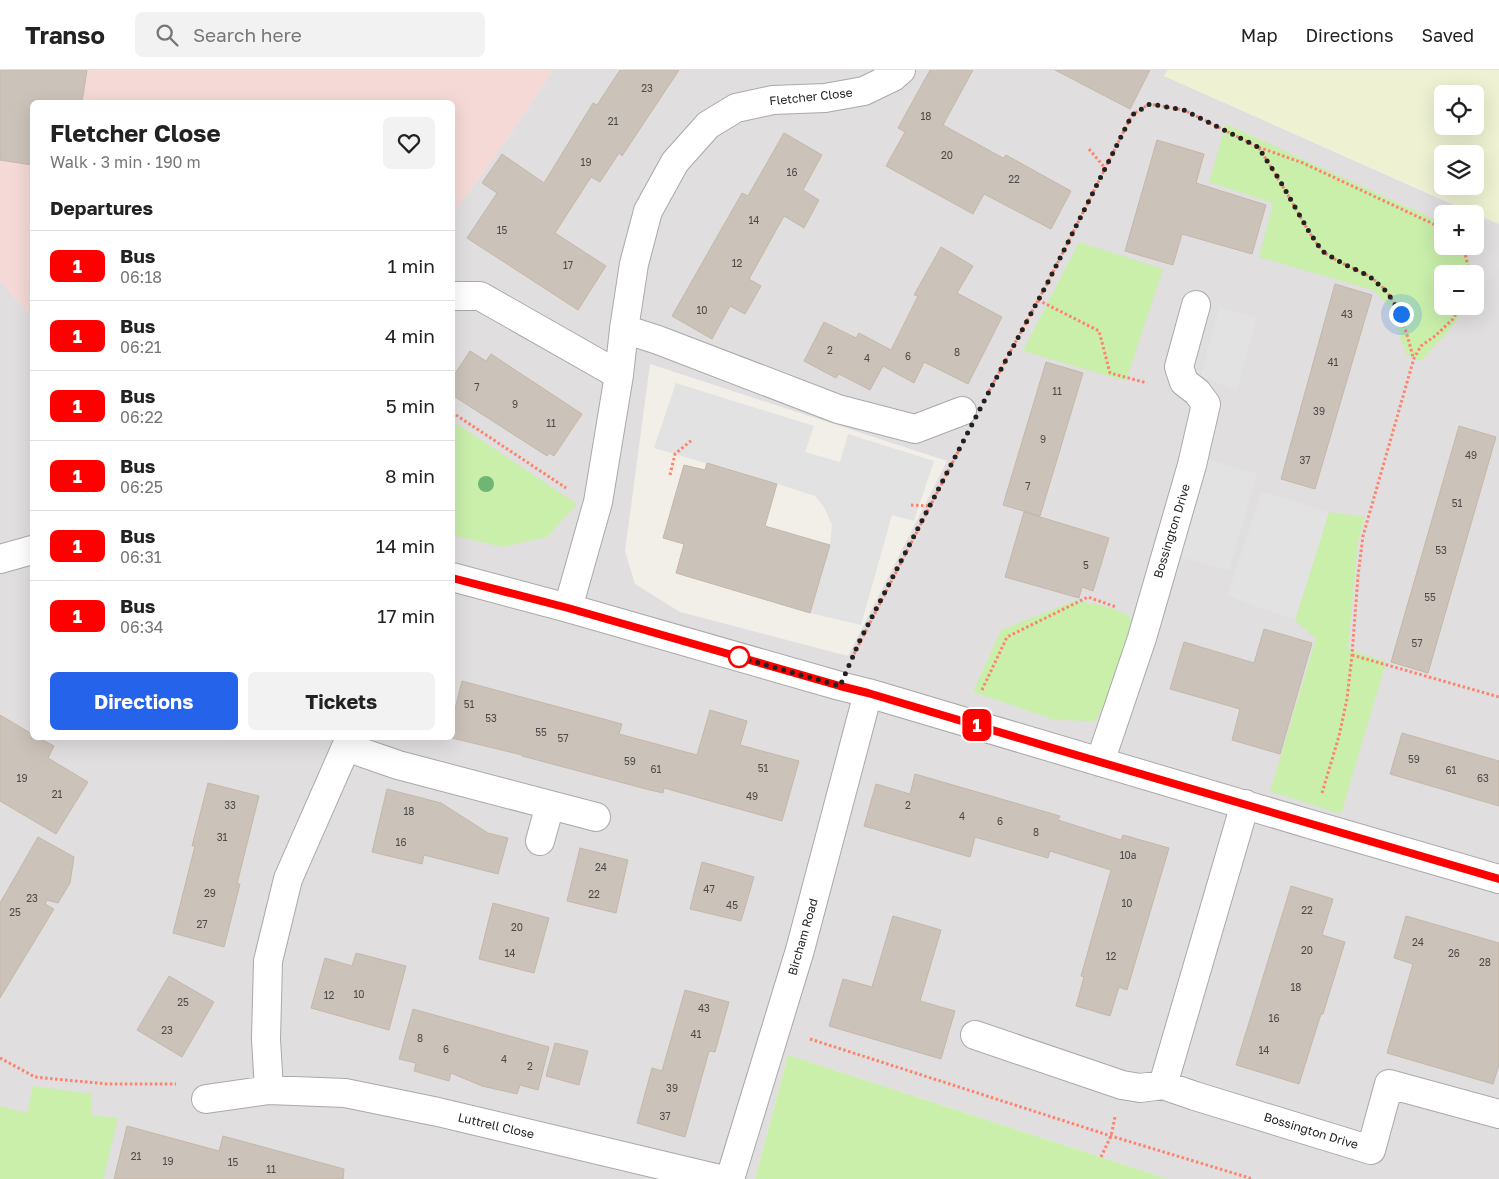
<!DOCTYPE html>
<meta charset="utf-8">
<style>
body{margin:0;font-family:"Golos Text",sans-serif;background:#f2f2f2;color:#222;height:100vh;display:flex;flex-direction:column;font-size:19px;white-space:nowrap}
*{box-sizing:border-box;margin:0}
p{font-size:16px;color:#767676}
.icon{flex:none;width:28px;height:28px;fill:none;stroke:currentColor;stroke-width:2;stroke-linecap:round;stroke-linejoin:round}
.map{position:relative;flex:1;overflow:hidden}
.drawer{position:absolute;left:30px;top:30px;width:425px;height:640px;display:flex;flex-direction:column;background:#fff;border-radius:8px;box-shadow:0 5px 20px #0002}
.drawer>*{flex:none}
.badge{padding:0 10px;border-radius:8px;font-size:18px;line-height:32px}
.buttons{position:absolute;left:1434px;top:15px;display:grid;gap:10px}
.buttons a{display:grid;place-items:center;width:50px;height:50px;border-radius:8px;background:#fff;box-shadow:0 5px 20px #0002;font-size:25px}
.you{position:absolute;width:25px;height:25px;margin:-12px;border:4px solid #fff;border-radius:50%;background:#1a73e8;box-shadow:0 0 0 8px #1a73e833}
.map>.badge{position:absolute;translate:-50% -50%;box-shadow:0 0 0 2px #fff}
h2{padding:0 20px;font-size:19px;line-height:45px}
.round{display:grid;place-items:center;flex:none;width:52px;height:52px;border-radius:8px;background:#f2f2f2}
.headline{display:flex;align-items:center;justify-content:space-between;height:85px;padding:0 20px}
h1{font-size:24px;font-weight:700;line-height:38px}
.primary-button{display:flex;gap:10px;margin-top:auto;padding:10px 20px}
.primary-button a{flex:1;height:58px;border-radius:8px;background:#2563eb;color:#fff;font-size:20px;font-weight:700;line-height:58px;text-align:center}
.primary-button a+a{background:#f2f2f2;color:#222}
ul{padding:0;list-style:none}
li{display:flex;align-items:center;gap:15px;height:70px;padding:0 20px;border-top:1px solid #e0e0e0}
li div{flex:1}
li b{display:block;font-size:19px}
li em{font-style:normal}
li .badge{min-width:55px;font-weight:700;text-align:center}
header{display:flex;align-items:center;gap:30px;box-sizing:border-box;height:70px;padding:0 25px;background:#fff;border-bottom:1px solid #e0e0e0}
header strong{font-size:24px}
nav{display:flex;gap:28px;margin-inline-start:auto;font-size:18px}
.search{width:350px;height:45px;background:#f2f2f2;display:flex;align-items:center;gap:12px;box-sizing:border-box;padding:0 18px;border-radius:8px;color:#767676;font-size:19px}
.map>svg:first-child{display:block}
.residential{fill:#e0dede;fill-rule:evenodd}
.commercial{fill:#f4d9d6}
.farmland{fill:#eef2d2;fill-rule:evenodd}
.grass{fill:#c9efab}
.parking{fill:#e2e2e2}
.building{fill:#cbc2ba;stroke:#c5b7a9}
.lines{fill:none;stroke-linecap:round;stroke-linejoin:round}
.minor-casing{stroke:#a9a9a9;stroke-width:30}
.path{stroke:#ff826c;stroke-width:3;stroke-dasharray:2.5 2.5;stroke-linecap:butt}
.minor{stroke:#fff;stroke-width:28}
.tree{fill:#70b574}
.line-casing{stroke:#fff;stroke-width:11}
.line{stroke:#f00;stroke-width:8}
.walk{stroke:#222;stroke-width:5;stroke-dasharray:0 9}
.stop-dot{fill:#fff;stroke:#f00;stroke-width:2.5}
.labels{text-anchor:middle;stroke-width:4;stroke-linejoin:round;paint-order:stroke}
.number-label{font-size:10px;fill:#4c4a48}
.street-label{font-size:12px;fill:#222;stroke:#fff}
</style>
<header>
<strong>Transo</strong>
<div class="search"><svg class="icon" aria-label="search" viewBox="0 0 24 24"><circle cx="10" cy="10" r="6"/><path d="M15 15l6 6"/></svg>Search here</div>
<nav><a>Map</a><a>Directions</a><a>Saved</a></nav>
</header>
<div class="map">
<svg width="1499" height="1109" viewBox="0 0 1499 1109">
<rect width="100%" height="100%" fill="#f2efe8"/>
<path class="residential" d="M553,0H1168L1164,6L1474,144H1442V176H1475V144L1499,154V1109H1168L788,985L755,1109H0V211L32,247V668H452L453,144L507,69ZM1442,204H1475V236H1442ZM650,294L947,391L848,586L680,542L635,514L625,481Z"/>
<path class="commercial" d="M0,0H553L507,69L453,144L452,32H32V247L0,211Z"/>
<path class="farmland" d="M1168,0H1499V154L1164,6ZM1442,24H1475V56H1442ZM1442,84H1475V116H1442Z"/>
<path class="grass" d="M1226,54L1442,153V176H1466L1471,204H1442V236H1466L1450,259L1421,291L1406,284L1390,237L1373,220L1259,187L1273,133L1209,112Z
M1079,172L1163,199L1126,311L1023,281Z
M454,352L577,434L547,467L502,477L453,465L452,355Z
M1329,442L1365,447L1358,471L1348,579L1386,592L1341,744L1270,721L1316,569L1295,550Z
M1074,531C1095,533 1121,538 1137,552L1113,619L1095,651L1055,650L973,622L1001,560Z
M788,985L1168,1109H755Z
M33,1016L92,1024L91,1045L118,1048L103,1109H0V1036L27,1043Z"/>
<path class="parking" d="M1219,237L1257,247L1237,321L1201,306Z
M676,313L814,356L805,382L840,392L848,364L934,391L914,451L892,445L861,555L810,543L830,475L832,455L824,437L815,426L777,414L654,378Z
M1204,388L1257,404L1229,501L1176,486Z
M1262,421L1329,442L1295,550L1227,526Z"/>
<path class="building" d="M0,0H87L82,32H32V95L0,90Z
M620,0H679L622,86L619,83L600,112L591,107L555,163L606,196L578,240L467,168L497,123L482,113L502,84L544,113L593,33L597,35Z
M930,0H973L943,55L1003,88L1006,85L1071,121L1051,159L984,124L973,144L886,96L905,62L898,58Z
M1055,0H1150L1130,39Z
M784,63L822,85L803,120L819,130L804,158L784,146L749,209L761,216L745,244L730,236L712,269L672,246L742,123L748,126Z
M1157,70L1204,84L1196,113L1266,135L1252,184L1182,164L1173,195L1125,181Z
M941,177L973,196L957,223L1002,247L968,314L924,292L914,313L883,296L870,320L839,304L836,308L804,291L824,252L856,268L859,263L891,280L918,226L914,225Z
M1335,214L1372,225L1315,419L1281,409Z
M470,281L486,291L491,284L582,344L554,386L549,383L547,386L452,325V308Z
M1046,292L1083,303L1040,446L1003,435Z
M1459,356L1496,367L1428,603L1391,592Z
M707,393L777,414L765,456L830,475L810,543L676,503L684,474L663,468L677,419L684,395L705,400Z
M1024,442L1109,468L1093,521L1082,517L1079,528L1005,507Z
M1264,559L1312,573L1280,684L1232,670L1240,639L1170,619L1184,572L1254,593Z
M462,611L622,654L619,664L697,685L710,640L747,651L740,675L799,691L782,751L664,718L663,723L646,719L522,686V685L452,668V651Z
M0,645L32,664V668H39L54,676L48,688L88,712L56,764L0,731Z
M1402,663L1499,691V736L1390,704Z
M915,704L1060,746L1058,750L1121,770L1123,765L1169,778L1127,920L1119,917L1110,946L1076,936L1084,907L1081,906L1111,800L1050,781L1048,788L975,767L970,787L864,756L876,714L910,724Z
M208,713L259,726L237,814H240L224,877L173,863L195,776H192Z
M387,719L441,733L488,763L508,768L498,804L424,785L422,794L372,782Z
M38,767L74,787L70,813L58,833L47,830L45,834L54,839L0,928V833Z
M580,778L628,790L616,843L567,831Z
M702,792L754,807L741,851L690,839Z
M1291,816L1333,829L1322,865L1345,872L1323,944H1321L1299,1014L1236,995Z
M493,833L549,848L534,903L479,889Z
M893,846L941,860L920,931L955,941L941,989L829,956L843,909L872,917Z
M1406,846L1499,873V995L1493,1014L1387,983L1413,894L1394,888Z
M356,883L406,896L389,960L311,938L325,888L352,896Z
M169,906L214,932L182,987L137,960Z
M685,920L729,932L715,982L709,981L685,1067L637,1053L652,998L662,1001Z
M413,939L549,977L538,1020L520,1015L517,1024L482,1016L451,1003L449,1011L414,1001L416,993L399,989Z
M555,973L588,981L579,1015L546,1006Z
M127,1056L219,1081L223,1066L344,1099L343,1109H114Z"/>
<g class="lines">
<defs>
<path id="minor" d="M452,226H480L619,305
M624,259L658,270L838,339L915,359L962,341
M0,489L32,480
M452,507L568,538L840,616L868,623L1313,755L1499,809
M568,538L598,432L619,305L624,259L634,194L648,141L675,92L708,55L736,38L773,30L825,28L864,21L893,7L901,0
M1100,692L1142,568L1192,395L1206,334L1197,322L1184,312L1179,297L1196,235
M1245,734L1163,1015L1195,1026L1371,1080L1389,1014L1499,1044
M540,771L550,735
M975,965L1122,1015L1140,1018L1163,1015
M269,1020L266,969L268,891L288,809L346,677L398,695L596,747
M206,1029L269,1020L345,1023L438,1042L720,1109
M730,1109L800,880L868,623"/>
</defs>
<use href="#minor" class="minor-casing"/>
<path class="path" d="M1259,78C1271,97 1282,115 1293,134C1302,149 1310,166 1321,179C1330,189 1353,198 1365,204C1396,220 1405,256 1413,287
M1089,79L1105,98
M1461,176C1466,184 1468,194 1468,204
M1038,230L1099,261L1110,303L1147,313
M989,321L1048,212L1132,45L1149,34L1184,40L1258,77L1303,93L1442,158
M452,344L453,343L566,418
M670,405L675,384L693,369
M911,435L930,436
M854,584L959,380
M1352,585L1499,627
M982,620L1007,567L1088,527L1116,537
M1322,723L1339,666L1347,629L1352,585L1358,506L1363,466L1414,288L1421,276L1435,266L1453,249L1460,236
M810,969L1111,1066L1253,1109
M0,988L35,1007L107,1014H176
M1101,1087L1111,1066L1115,1047"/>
<use href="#minor" class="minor"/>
</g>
<circle class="tree" cx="486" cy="414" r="8"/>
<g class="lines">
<defs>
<path id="line" d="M452,508L568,538L840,616L868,623C1078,686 1288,748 1499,809"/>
</defs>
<use href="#line" class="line-casing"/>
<use href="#line" class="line"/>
<path class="walk" d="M739,587L731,585L840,616L860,570L992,316L1048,212L1132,45L1150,34L1184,40L1258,77L1279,109L1308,160L1322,181L1342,193L1369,206L1387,222L1401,244"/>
</g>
<circle class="stop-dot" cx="739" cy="587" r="10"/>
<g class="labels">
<g class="number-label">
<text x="647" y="22">23</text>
<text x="926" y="50">18</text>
<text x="613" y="55">21</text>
<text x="947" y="89">20</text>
<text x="586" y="96">19</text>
<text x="792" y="106">16</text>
<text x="1014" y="113">22</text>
<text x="754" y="154">14</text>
<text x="502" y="164">15</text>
<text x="737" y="197">12</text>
<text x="568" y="199">17</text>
<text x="702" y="244">10</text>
<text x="1347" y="248">43</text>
<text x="830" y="284">2</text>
<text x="957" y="286">8</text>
<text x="908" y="290">6</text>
<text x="867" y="292">4</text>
<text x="1333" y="296">41</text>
<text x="477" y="321">7</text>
<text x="1057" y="325">11</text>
<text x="515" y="338">9</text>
<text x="1319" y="345">39</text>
<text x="551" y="357">11</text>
<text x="1043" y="373">9</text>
<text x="1471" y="389">49</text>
<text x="1305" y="394">37</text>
<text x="1028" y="420">7</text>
<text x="1457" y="437">51</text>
<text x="1441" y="484">53</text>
<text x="1086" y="499">5</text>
<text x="1430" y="531">55</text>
<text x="1417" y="577">57</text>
<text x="469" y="638">51</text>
<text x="491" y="652">53</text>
<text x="541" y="666">55</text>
<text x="563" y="672">57</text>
<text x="1414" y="693">59</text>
<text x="630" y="695">59</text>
<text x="763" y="702">51</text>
<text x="656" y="703">61</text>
<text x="1451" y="704">61</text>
<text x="22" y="712">19</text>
<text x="1483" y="712">63</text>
<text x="57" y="728">21</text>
<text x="752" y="730">49</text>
<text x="230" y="739">33</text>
<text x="908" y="739">2</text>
<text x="409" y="745">18</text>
<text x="962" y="750">4</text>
<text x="1000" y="755">6</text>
<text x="1036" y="766">8</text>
<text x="222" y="771">31</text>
<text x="401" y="776">16</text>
<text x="1128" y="789">10a</text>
<text x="601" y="801">24</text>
<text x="709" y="823">47</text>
<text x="210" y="827">29</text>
<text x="594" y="828">22</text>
<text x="32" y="832">23</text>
<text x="1127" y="837">10</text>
<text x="732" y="839">45</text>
<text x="1307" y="844">22</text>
<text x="15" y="846">25</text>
<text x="202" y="858">27</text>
<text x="517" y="861">20</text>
<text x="1418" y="876">24</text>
<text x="1307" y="884">20</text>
<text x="510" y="887">14</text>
<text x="1454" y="887">26</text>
<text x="1111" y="890">12</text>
<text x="1485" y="896">28</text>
<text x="1296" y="921">18</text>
<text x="359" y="928">10</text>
<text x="329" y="929">12</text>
<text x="183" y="936">25</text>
<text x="704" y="942">43</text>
<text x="1274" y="952">16</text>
<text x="167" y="964">23</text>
<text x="696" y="968">41</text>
<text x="420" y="972">8</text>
<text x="446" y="983">6</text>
<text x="1264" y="984">14</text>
<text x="504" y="993">4</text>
<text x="530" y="1000">2</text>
<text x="672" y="1022">39</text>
<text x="665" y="1050">37</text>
<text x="136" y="1090">21</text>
<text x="168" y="1095">19</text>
<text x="233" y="1096">15</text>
<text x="271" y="1103">11</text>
</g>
<g class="street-label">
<text transform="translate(811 27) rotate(-6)" y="4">Fletcher Close</text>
<text transform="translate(1172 461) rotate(-73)" y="4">Bossington Drive</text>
<text transform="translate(803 867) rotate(-74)" y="4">Bircham Road</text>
<text transform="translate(496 1056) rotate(13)" y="4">Luttrell Close</text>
<text transform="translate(1311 1061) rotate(17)" y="4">Bossington Drive</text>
</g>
</g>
</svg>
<div class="buttons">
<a><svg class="icon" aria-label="locate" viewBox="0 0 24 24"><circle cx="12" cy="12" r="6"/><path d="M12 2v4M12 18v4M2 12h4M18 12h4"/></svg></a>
<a><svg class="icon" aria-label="layers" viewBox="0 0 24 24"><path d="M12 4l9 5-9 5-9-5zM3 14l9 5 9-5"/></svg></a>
<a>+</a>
<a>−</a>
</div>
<div class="you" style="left:1401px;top:244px"></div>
<b class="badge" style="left:977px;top:655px;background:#f00;color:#fff">1</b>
<section class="drawer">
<div class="headline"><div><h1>Fletcher Close</h1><p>Walk · 3 min · 190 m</p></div><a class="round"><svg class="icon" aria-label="heart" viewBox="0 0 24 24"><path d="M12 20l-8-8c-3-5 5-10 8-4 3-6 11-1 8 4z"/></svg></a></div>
<h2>Departures</h2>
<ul>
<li><span class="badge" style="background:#f00;color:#fff">1</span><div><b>Bus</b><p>06:18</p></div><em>1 min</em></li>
<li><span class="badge" style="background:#f00;color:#fff">1</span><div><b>Bus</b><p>06:21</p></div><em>4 min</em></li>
<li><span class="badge" style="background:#f00;color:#fff">1</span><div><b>Bus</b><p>06:22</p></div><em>5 min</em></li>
<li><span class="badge" style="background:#f00;color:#fff">1</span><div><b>Bus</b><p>06:25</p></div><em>8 min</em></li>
<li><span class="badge" style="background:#f00;color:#fff">1</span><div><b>Bus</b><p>06:31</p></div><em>14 min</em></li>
<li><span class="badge" style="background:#f00;color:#fff">1</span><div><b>Bus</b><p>06:34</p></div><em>17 min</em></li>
</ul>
<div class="primary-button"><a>Directions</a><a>Tickets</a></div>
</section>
</div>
